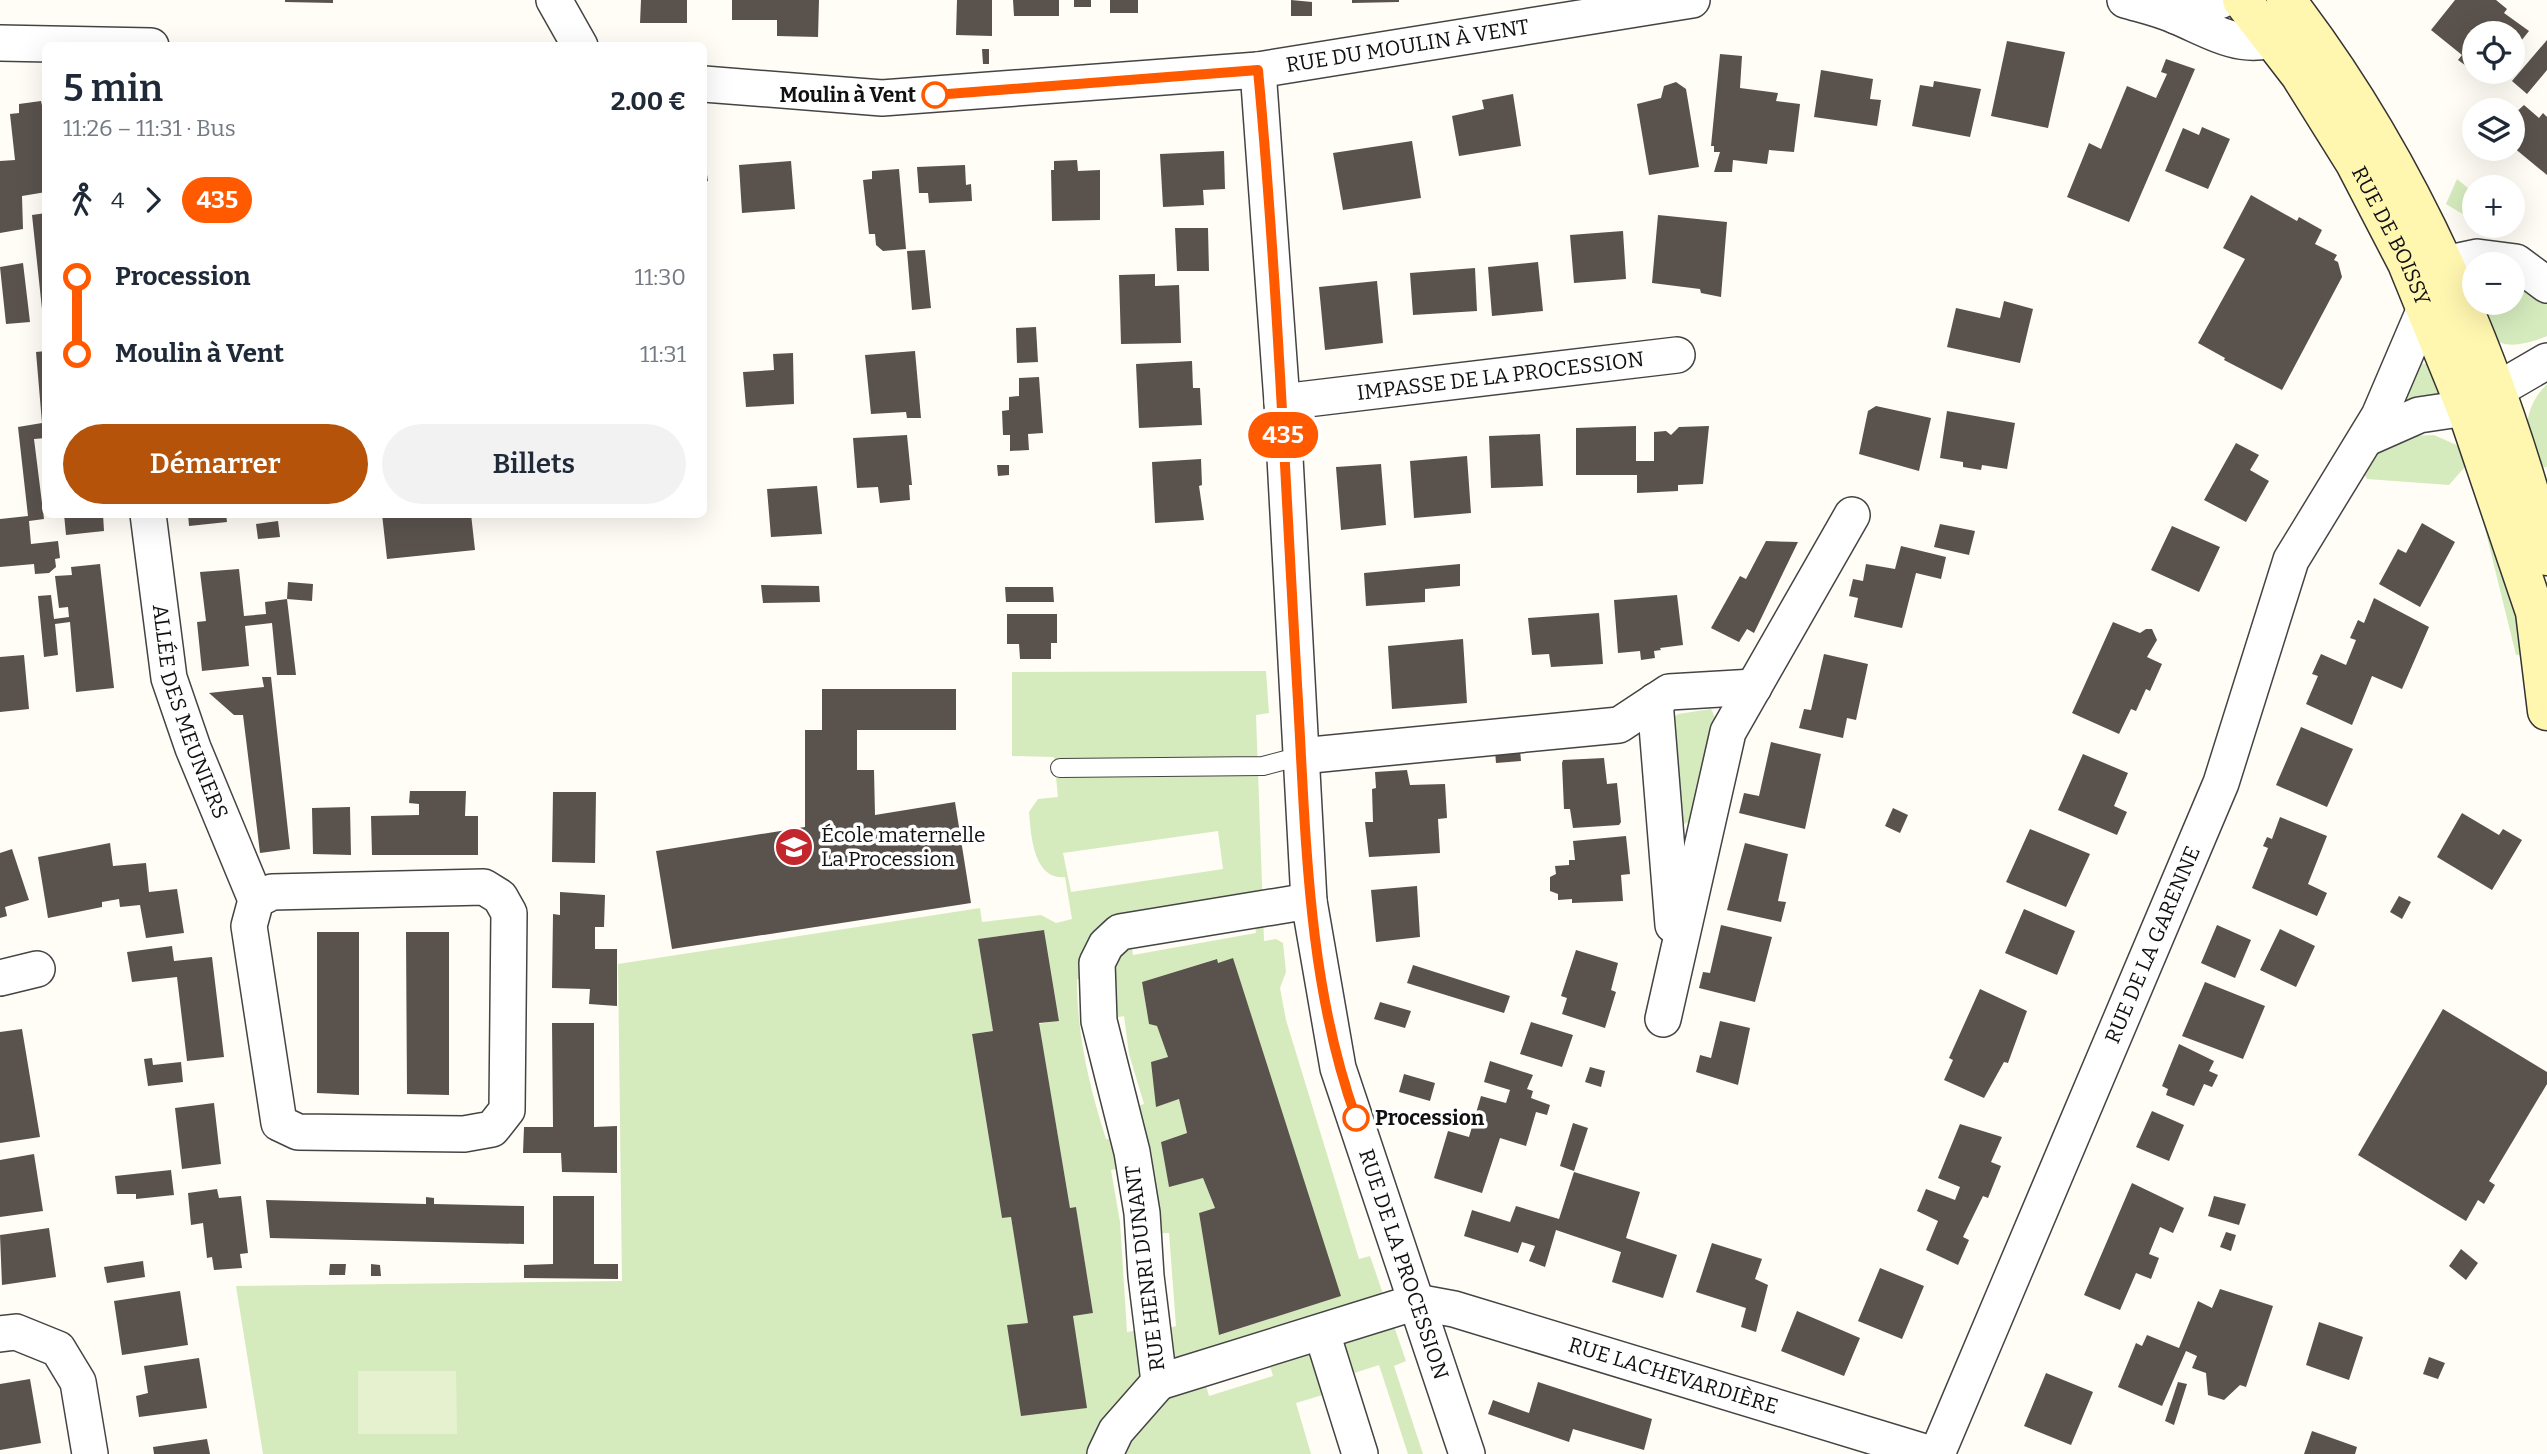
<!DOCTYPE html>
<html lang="fr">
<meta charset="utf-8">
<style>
body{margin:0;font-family:Bitter,serif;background:#f2f2f3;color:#1f2937;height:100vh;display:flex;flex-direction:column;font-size:26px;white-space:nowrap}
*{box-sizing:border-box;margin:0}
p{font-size:23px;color:#747a83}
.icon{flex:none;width:38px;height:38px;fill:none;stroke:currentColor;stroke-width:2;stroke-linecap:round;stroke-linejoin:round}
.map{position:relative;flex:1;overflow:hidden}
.sheet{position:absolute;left:42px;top:42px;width:665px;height:476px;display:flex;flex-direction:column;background:#fff;border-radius:10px;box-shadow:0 7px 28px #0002}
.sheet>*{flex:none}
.badge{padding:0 14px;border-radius:23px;font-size:24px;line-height:46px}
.controls{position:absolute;left:2462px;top:21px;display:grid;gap:14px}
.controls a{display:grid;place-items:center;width:63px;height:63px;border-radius:50%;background:#fff;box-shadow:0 7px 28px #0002;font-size:35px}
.map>.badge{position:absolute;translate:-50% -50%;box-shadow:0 0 0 4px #fff}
.legs{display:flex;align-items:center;gap:10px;height:77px;padding:0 21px;font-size:23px}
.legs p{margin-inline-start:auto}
.headline{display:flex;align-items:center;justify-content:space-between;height:119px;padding:0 21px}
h1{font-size:38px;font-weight:600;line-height:52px}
.primary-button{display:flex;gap:14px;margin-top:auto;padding:14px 21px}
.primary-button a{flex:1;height:80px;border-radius:42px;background:#b45309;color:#fff;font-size:28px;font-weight:600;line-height:80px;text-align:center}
.primary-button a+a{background:#f2f2f3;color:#1f2937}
ul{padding:0 21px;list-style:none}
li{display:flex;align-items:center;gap:24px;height:77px;font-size:26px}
li i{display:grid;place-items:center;width:10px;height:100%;margin:0 9px;background:currentColor}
li i::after{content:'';width:18px;height:18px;margin:-9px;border:5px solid;border-radius:50%;background:#fff}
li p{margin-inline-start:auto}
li:first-child i{background:linear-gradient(#0000 50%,currentColor 0)}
li:last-child i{background:linear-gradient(currentColor 50%,#0000 0)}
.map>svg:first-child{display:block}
.green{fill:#d5ebbd;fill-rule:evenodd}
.pitch{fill:#e6f2cf}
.building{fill:#5a524d}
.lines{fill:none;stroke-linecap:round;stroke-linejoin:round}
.lane-casing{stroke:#444;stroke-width:20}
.street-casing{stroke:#444;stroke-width:38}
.secondary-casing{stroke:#333;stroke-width:41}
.lane{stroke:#fff;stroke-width:18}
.street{stroke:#fff;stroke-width:35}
.secondary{stroke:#fff6b0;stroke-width:38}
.line-1-casing{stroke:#fff;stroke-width:16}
.line-1{stroke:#ff5a00;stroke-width:10}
.stop-1-dot{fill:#fff;stroke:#ff5a00;stroke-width:3.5}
.labels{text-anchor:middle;stroke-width:7;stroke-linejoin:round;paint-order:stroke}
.street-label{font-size:21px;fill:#111;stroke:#fff}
.stop-label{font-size:21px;font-weight:bold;fill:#111;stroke:#fff;text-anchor:end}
.poi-label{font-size:21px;fill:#111;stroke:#fff;text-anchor:start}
</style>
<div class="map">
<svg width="2547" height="1454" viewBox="0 0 2547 1454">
<rect width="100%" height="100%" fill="#fffdf5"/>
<path class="green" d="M2457,179L2474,193V221L2446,204Z
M2513,284L2547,304V336C2533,342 2503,352 2492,336C2487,328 2484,312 2481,303H2513Z
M2416,363L2428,364L2440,393L2430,402L2397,409Z
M2547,384V467L2534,468C2524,435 2522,409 2547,384Z
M2434,435L2461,447L2471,460L2449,485L2367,479L2363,472L2379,448L2408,436Z
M2484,487L2527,654L2516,655L2475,488Z
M1266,671L1269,713L1256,715L1264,941L1276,939L1283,943L1286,972L1280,988L1286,1020L1359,1259L1370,1256L1406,1361L1394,1366L1423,1454H1408L1379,1365L1336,1379L1339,1390L1296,1403L1311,1454H263L236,1286L622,1281L618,964L980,908L982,922L1041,915L1056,923L1072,919L1065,877C1033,880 1031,834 1029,812L1038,799L1058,797L1054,757L1012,756V672ZM1218,831L1223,869L1071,892L1063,853ZM1253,909L1256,933L1133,955L1129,931ZM1044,930L1059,1020L1039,1024L1070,1208L1076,1207L1093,1313L1028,1322L1011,1217L1002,1218L972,1034L993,1031L978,939ZM1216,959L1218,963L1233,959L1340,1296L1220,1335L1199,1213L1215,1208L1203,1178L1169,1186L1161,1142L1187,1133L1179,1099L1156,1106L1168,1057L1157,1026L1149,1024L1142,982ZM1077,979L1100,980L1099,1021L1124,1016L1129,1054L1144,1104L1121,1111L1126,1137L1106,1139C1089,1086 1077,1035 1077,979ZM1133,1165L1143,1234L1169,1233L1176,1326L1153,1333L1152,1328L1127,1332L1120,1222L1111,1170ZM1265,1350L1273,1376L1209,1396L1201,1369Z
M1711,709L1718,724L1693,820L1682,825L1673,718L1678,714Z"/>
<path class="pitch" d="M358,1371H456L457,1434H358Z"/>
<path class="building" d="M285,0H333V3L285,2Z
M641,0H687V23H640Z
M732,0H819L818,37L777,36V20H732Z
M957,0H992V36L956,35Z
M1013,0H1059V16H1014Z
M1074,0H1091V7H1074Z
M1110,0H1138V13H1110Z
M1291,0L1312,2V16H1291Z
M1352,0H1399V2L1352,3Z
M2455,0H2496L2507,9L2504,13L2529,31L2513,51V33H2474V64L2469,68L2458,60L2462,55L2431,30Z
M2547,40V70L2527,94L2512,81Z
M2007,41L2065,52L2048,128L1991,116Z
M982,49H989V64H983Z
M1720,54L1742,56L1740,88L1778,93L1776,101L1800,104L1794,152L1769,150L1767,164L1733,160L1732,172H1714L1720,152H1714V146H1711Z
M2166,59L2195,69L2129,222L2067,197L2089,143L2101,149L2127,86L2156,98L2167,74L2161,72Z
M1821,70L1873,79L1870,99L1881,100L1877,126L1814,117Z
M1934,81L1981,89L1970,137L1912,126L1920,85L1933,87Z
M1676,82L1686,89L1699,167L1649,175L1637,104L1661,98L1664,86Z
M1513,94L1521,146L1459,156L1452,116L1484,109L1482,100Z
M41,101L43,110H46V192L22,196L23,229L0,233V161L15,160L10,114L19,113V104Z
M2524,105L2539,118L2543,113L2547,117V175L2513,147L2517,143L2513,140V115Z
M2202,127L2230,139L2208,189L2165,171L2183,128L2199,135Z
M1412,141L1421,198L1343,210L1333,153Z
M1224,151L1225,189L1203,190L1204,205L1163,207L1160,154Z
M704,156L708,181L704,182Z
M1077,160L1078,171L1100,170V220L1052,221L1051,170H1054V161Z
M791,161L795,209L742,213L739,165Z
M965,165L966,185L971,184L972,201L929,203L928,193H919L917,167Z
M899,169L906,249L883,251L876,245L875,234H869L863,180L872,179V171Z
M2251,195L2297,221L2299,217L2322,230L2315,244L2337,255L2334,260L2338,262L2342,277L2282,390L2224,360L2225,358L2198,343L2245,259L2223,248Z
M46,213V309H42L32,215Z
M1658,215L1727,222L1721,297L1701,293L1700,289L1652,283Z
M1175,228H1208L1209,271H1177Z
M1623,231L1626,279L1574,283L1570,235Z
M925,250L931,308L912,310L907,251Z
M1538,262L1543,311L1492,316L1488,267Z
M23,263L30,322L6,324L0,267Z
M1475,268L1477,311L1413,315L1410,273Z
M1155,274V286L1179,285L1181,343L1121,344L1119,275Z
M1377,281L1383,343L1325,350L1319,287Z
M2004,301L2033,309L2020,363L1947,347L1956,308L2000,318Z
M1036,327L1038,362L1017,363L1016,328Z
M46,351V438L34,439L44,519L29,521L31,544L58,541L60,558L55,559L56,567L49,573L35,574L34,564L0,567V519L28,516L18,427L42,423L36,352Z
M915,351L921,418H907L906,412L871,414L865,355Z
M793,353L794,404L746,407L743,372L774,370L773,354Z
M1192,361L1193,388H1200L1202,425L1139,428L1136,364Z
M1039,377L1043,433L1028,434L1029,450L1010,451V435H1003L1002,411L1009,410V397L1019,396V378Z
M1876,406L1931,418L1919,471L1859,454L1868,411Z
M1947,411L2015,423L2007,469L1982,465L1981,470L1963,467V462L1940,458Z
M1636,426V461H1654V432L1666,431L1671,435L1679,427L1709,426L1703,484L1678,485V491L1637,493V475H1576V428Z
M1540,434L1543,486L1491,488L1489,436Z
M907,435L912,485H909L910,500L880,503L878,487L857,488L853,438Z
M2236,443L2259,455L2250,470L2269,481L2246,522L2204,500Z
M1467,456L1471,513L1414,518L1410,461Z
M1201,459L1202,485L1199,486L1204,520L1155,523L1152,462Z
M1381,464L1386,525L1341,530L1336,467Z
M997,465H1009V475L998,476Z
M817,486L822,534L771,537L767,489Z
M64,514H103L104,531L66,535Z
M188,514H226L227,522L189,526Z
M382,514H400L401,518L471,514L475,550L387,559Z
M278,521L280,537L258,539L256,524Z
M2422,523L2455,542L2420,607L2379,584L2398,549L2406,553Z
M1940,524L1975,531L1969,555L1934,547Z
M2172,526L2220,547L2199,592L2151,570Z
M1766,541L1798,542L1754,633L1747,629L1739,642L1711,628L1740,576L1746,579Z
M1901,546L1946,557L1941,579L1916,573L1902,628L1854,617L1858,598L1849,596L1853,579L1863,581L1866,564L1895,569Z
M100,564L114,688L76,692L70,622L55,624L58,655L44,657L38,596L51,595L54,619L69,617L68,607L59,608L55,576L72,575L71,567Z
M1460,564V586L1425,589V602L1366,606L1364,573Z
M239,569L244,616L266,614L265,602L287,599L296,675H277L272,623L245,626L249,666L202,671L197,622L206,621L200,572Z
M288,582L313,584L312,601L287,599Z
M761,585L819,586L820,602L763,603Z
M1005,587H1053L1054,602H1006Z
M1677,595L1683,645L1660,648L1661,650L1654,651L1655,658L1641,660L1640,651L1618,653L1614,600Z
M2374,598L2429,627L2402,689L2372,676L2352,725L2306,704L2318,676L2312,674L2321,654L2346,665L2356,640L2350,638L2358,620L2364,623Z
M1599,613L1603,664L1551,667L1549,654L1532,655L1528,618Z
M1007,614H1057V643H1051V659H1020L1019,644H1007Z
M2113,622L2140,633L2146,629H2152L2157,640L2147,657L2162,664L2150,691L2146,689L2136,711L2131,709L2119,734L2072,713Z
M1463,639L1467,703L1392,709L1388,646Z
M1824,654L1868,664L1856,720L1847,718L1843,738L1799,728L1804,709L1811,710Z
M24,655L29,709L0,712V657Z
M262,677H271L290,849L260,853L243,715H234L209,693L264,687Z
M822,689H956V730H857V770H874L875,815L955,802L971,903L672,949L656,851L805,827V730H822Z
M2301,727L2353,749L2327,807L2276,785Z
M1771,742L1821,754L1805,829L1739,813L1744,793L1759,796Z
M1520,750L1521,761L1496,763L1495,751Z
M2083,754L2128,773L2114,806L2127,812L2117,835L2058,810Z
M1604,758L1607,784L1617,783L1621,822L1619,825L1573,828L1570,809H1564L1562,763L1563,760Z
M1407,770L1410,785L1445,784L1447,818L1438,819L1440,853L1369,857L1365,822H1373L1372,789L1376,788L1375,772Z
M410,791H466L465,816H478V855H372L371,816L419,815V804L409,803Z
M553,792H596L595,863L552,862Z
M350,807L351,855L313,854L312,808Z
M1893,808L1908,815L1900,833L1885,826Z
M2462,813L2499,835L2503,829L2522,840L2492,890L2437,857Z
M2280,817L2327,836L2308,884L2327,893L2317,916L2252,888L2268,848L2263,846L2267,837L2272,839Z
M2030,829L2090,854L2066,907L2006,882Z
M1626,836L1630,874L1621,875L1623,901L1572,903V899L1558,900V894L1550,891V877L1556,874L1555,866L1569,865V860H1575L1573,841Z
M110,843L113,866L146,863L149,892L177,889L184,933L146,938L140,905L120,907L119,899L102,902V907L48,918L38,857Z
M1745,843L1788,854L1778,901L1786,902L1781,922L1727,910Z
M12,849L29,900L5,907L7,916L0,918V853Z
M1417,886L1420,937L1376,942L1371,890Z
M560,892L605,895L604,927H595V949H617V1006L589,1004L590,989L552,988L553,914L560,915Z
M2399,896L2411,902L2402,919L2390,912Z
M2024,909L2075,931L2057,975L2005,953Z
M1721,925L1772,937L1755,1002L1699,988L1703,972L1710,973Z
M2217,925L2251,940L2235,978L2201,963Z
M2280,929L2315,946L2296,987L2260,970Z
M1044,930L1059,1021L1039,1023L1070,1208L1076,1207L1093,1313L1073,1316L1087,1408L1021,1416L1007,1325L1028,1323L1011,1217L1002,1218L972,1034L993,1031L978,939Z
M317,932H359V1095L317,1093Z
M406,932H449V1095L407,1094Z
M172,946L174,961L212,957L224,1057L187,1061L177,977L132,982L127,952Z
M1576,950L1618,963L1611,990L1616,992L1605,1028L1562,1014L1567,998L1561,996Z
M1233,958L1341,1296L1219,1335L1199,1213L1215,1208L1203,1178L1169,1187L1161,1142L1187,1133L1179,1099L1156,1107L1151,1062L1168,1057L1157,1026L1149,1024L1142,982L1217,959L1218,963Z
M1413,965L1510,996L1504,1013L1407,983Z
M2205,982L2265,1006L2243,1059L2182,1036Z
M1980,989L2027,1011L2008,1063L2004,1062L1984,1098L1944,1080L1953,1060L1949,1058Z
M1380,1002L1411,1011L1405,1028L1374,1019Z
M2443,1009L2547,1072V1084L2489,1181L2495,1185L2484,1204L2478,1200L2466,1221L2358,1155Z
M1720,1021L1750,1028L1738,1085L1696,1072L1700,1055L1711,1058Z
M1531,1022L1573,1035L1562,1067L1520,1054Z
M552,1023H594V1127L617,1126V1173L562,1172L561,1153H523L524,1127H553Z
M22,1029L40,1137L0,1143V1032Z
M2179,1044L2214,1061L2209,1071L2218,1075L2212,1087L2204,1084L2194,1106L2166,1095L2168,1089L2162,1086Z
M152,1058L153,1065L181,1062L183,1082L148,1086L144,1059Z
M1490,1061L1533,1075L1527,1089L1533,1091L1531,1098L1550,1105L1547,1115L1536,1112L1526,1146L1500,1138L1482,1193L1434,1178L1448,1131L1469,1137L1481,1096L1506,1103L1510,1090L1484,1082Z
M1590,1067L1605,1071L1601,1087L1585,1082Z
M1404,1074L1435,1083L1430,1101L1399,1092Z
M214,1103L221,1164L182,1169L175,1108Z
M2152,1111L2184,1125L2169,1161L2136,1147Z
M1573,1123L1588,1128L1574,1171L1560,1166Z
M1960,1124L2002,1137L1991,1162L2001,1166L1988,1198L1983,1196L1963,1237L1969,1240L1958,1265L1926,1250L1938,1221L1917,1211L1926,1189L1955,1200L1960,1187L1938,1178Z
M34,1154L43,1211L0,1217V1160Z
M171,1170L174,1195L136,1199V1194H117L115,1176Z
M1574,1172L1640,1192L1626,1238L1677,1255L1663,1298L1612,1282L1621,1252L1556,1230L1545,1267L1529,1261L1535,1246L1522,1242L1518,1253L1464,1236L1472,1210L1510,1222L1516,1206L1559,1219Z
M2132,1183L2184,1208L2173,1233L2160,1227L2149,1254L2159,1258L2151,1279L2136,1273L2120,1310L2084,1295Z
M217,1189L219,1198L241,1196L248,1253L240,1254L242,1268L214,1270L212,1257L207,1258L203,1223L191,1225L188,1193Z
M553,1196H594V1264H618V1279L524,1278V1265L553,1264Z
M2214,1196L2246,1204L2239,1225L2208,1216Z
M426,1197L434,1198V1204L524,1206V1244L270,1238L266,1200L426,1204Z
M49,1228L56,1277L2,1285L0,1235Z
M2226,1232L2236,1235L2231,1251L2220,1247Z
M1712,1243L1762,1259L1755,1279L1768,1285L1756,1332L1741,1327L1746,1308L1696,1292Z
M2461,1249L2478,1263L2466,1280L2449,1266Z
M143,1261L145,1277L107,1283L104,1267Z
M330,1264H346L345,1275H329Z
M371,1264L380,1265L381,1276H371Z
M1880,1268L1924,1286L1902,1339L1858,1321Z
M2220,1289L2273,1306L2246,1387L2240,1385L2224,1400L2208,1395L2206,1373L2192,1368L2197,1356L2186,1351L2162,1406L2118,1387L2136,1343L2142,1346L2147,1335L2179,1348L2198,1301L2212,1308Z
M180,1291L188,1345L122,1355L114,1301Z
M1797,1311L1860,1338L1844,1376L1781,1351Z
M2319,1322L2363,1337L2349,1380L2306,1365Z
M2429,1357L2445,1363L2438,1379L2423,1374Z
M199,1358L207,1408L139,1417L136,1396L148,1393L144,1366Z
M2046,1373L2093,1392L2071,1445L2024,1426Z
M30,1379L41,1443L0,1450V1384Z
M1538,1382L1652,1419L1644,1450L1573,1429L1569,1442L1488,1414L1493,1400L1529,1413Z
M2178,1382L2187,1384L2174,1425L2165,1421Z
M2312,1431L2357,1447L2355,1454H2304Z
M207,1439L210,1454H154L153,1447Z"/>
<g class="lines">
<defs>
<path id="lane" d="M1060,768L1263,766L1301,756"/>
<g id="street">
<path d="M554,0L580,46"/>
<path d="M2125,0C2142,5 2161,9 2178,17C2218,34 2250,56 2292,31"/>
<path d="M2176,16L2222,0"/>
<path d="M0,43L151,46"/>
<path id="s1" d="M1258,70L1282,402L1309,901L1338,1068L1467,1454"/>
<path id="s2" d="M704,84L882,98L1258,70L1692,0"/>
<path id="s3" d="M1282,402L1677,355"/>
<path d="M2367,438L2419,415L2466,408L2547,361"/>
<path id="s4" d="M148,514L169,678L193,748L256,900L249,926L279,1123L298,1132L464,1134L492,1129L507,1110L509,913L500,897L484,887L272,892L256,900"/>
<path d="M1655,701L1673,925"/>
<path d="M1301,756L1619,725L1669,692L1754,687"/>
<path d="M0,978L37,969"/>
<path d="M1663,1019L1728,732L1852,515"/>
<path d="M1322,1333L1360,1454"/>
<path d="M0,1334L16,1332L58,1349L78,1382L90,1454"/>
<path id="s5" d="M1159,1382L1416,1302L1454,1309L1931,1454"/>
<path d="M1105,1454L1116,1431L1159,1382L1146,1276L1142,1213L1132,1152L1099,1021L1097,963L1106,945L1120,932L1309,901"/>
<path id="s6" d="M1937,1454L2221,783L2291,560L2379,416L2444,264L2477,257L2516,262L2547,285"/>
</g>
<g id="secondary">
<path id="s7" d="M2242,0L2300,75L2355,163L2407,263L2466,408L2535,612L2547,711"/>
<path d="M2286,0C2411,162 2496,358 2547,556"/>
</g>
</defs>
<use href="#lane" class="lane-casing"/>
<use href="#street" class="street-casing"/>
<use href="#secondary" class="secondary-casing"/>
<use href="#lane" class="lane"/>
<use href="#street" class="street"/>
<use href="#secondary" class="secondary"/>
</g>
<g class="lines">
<defs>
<path id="line-1" d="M935,95L1258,70C1277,274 1285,479 1297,684C1306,830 1306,979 1356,1118"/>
</defs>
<use href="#line-1" class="line-1-casing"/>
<use href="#line-1" class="line-1"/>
</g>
<defs>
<symbol id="school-disc" viewBox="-11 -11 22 22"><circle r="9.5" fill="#c4262e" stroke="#fff"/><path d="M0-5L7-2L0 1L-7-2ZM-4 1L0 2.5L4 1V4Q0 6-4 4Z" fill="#fff"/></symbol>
</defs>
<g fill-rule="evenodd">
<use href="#school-disc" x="772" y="825" width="44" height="44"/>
</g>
<g class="stop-1-dot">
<circle cx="935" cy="95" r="12"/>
<circle cx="1356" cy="1118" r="12"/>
</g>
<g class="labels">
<g class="street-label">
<text dy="7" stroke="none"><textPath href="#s2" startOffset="707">RUE DU MOULIN À VENT</textPath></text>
<text dy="7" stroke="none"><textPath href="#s7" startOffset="280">RUE DE BOISSY</textPath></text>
<text dy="7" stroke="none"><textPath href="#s3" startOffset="220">IMPASSE DE LA PROCESSION</textPath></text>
<text dy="7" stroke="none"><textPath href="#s4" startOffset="203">ALLÉE DES MEUNIERS</textPath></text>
<text dy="7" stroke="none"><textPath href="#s6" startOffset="553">RUE DE LA GARENNE</textPath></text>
<text dy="7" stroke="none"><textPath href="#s1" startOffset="1209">RUE DE LA PROCESSION</textPath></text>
<text transform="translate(1145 1268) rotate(-97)" y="7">RUE HENRI DUNANT</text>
<text dy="7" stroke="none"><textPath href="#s5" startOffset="537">RUE LACHEVARDIÈRE</textPath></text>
</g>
<g class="stop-label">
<text x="916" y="102">Moulin à Vent</text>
<text x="1375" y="1125" text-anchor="start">Procession</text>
</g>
<g class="poi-label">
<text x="821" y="842">École maternelle<tspan x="821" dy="24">La Procession</tspan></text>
</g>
</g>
</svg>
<div class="controls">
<a><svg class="icon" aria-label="locate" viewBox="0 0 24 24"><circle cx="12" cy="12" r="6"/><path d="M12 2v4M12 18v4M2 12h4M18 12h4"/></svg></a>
<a><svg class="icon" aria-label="layers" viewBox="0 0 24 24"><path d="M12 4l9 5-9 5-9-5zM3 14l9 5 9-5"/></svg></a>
<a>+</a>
<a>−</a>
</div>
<b class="badge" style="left:1283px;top:435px;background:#ff5a00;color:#fff">435</b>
<section class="sheet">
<div class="headline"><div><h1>5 min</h1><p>11:26 – 11:31 · Bus</p></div><b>2.00 €</b></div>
<div class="legs"><svg class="icon" aria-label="walk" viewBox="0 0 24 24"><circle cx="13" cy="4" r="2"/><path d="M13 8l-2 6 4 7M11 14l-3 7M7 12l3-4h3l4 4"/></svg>4<svg class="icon" aria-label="forward" viewBox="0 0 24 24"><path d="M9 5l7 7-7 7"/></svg><b class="badge" style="background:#ff5a00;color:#fff">435</b></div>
<ul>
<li><i style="color:#ff5a00"></i><b>Procession</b><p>11:30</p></li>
<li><i style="color:#ff5a00"></i><b>Moulin à Vent</b><p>11:31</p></li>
</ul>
<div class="primary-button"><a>Démarrer</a><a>Billets</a></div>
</section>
</div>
